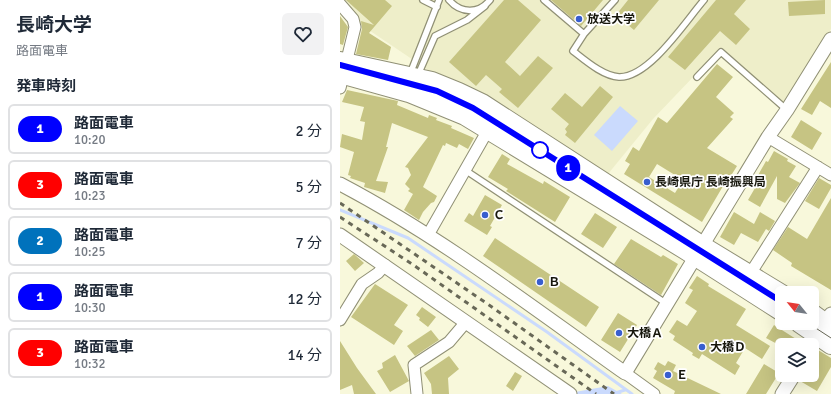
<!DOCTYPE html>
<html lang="ja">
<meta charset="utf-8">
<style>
body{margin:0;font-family:Signika,"Noto Sans JP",sans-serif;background:#f2f2f3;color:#1f2937;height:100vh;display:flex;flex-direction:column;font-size:15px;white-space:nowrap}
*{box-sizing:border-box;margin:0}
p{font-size:13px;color:#747a83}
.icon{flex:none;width:22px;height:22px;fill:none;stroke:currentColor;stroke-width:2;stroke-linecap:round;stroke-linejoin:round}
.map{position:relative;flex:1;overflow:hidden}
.details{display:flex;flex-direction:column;background:#fff;width:340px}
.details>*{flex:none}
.badge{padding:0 8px;border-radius:13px;font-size:14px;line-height:26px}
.needle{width:26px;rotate:300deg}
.fabs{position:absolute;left:435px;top:286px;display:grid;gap:8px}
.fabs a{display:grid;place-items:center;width:44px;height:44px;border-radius:6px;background:#fff;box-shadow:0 4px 16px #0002;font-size:20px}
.map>.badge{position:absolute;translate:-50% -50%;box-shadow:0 0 0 2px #fff}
h2{padding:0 16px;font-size:15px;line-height:36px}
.round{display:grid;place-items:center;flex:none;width:42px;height:42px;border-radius:6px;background:#f2f2f3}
.headline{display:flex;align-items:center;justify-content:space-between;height:68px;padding:0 16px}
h1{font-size:19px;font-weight:700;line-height:30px}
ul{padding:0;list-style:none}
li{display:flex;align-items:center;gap:12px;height:50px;margin:0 8px 6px;padding:0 8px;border:2px solid #e0e1e3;border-radius:6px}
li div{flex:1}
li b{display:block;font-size:15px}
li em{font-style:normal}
li .badge{min-width:44px;font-weight:700;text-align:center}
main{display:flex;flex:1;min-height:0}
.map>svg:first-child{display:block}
.built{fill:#eeeec9}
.water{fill:#cadafd}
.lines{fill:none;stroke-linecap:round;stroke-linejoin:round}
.stream{stroke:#cadafd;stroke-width:3}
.building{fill:#c6c483;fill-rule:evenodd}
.service-casing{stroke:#909075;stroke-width:8}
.minor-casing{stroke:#909075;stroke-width:13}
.tertiary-casing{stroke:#909075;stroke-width:15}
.trunk-casing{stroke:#909075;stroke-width:20}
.service{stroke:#fff;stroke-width:5.5}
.minor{stroke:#fff;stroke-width:11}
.tertiary{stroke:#fff;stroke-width:13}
.trunk{stroke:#fff;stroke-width:18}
.tram{stroke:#686857;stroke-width:1}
.rail{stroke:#686857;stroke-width:3;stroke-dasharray:5 5;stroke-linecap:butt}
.line-casing{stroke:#fff;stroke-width:9}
.line{stroke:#00f;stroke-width:6}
.poi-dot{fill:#385ecf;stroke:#fff;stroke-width:1.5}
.stop-dot{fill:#fff;stroke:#00f;stroke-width:2}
.labels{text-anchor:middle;stroke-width:3.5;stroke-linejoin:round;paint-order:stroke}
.poi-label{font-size:12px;font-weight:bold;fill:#16160c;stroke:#fff;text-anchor:start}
</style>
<main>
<section class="details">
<div class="headline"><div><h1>長崎大学</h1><p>路面電車</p></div><a class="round"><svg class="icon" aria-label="heart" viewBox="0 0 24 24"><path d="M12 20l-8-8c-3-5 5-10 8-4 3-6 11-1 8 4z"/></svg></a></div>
<h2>発車時刻</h2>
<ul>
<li><span class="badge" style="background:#00f;color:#fff">1</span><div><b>路面電車</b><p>10:20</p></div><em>2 分</em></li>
<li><span class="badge" style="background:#f00;color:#fff">3</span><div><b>路面電車</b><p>10:23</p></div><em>5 分</em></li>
<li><span class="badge" style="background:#0072bc;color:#fff">2</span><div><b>路面電車</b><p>10:25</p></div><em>7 分</em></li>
<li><span class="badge" style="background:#00f;color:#fff">1</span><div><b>路面電車</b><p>10:30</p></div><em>12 分</em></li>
<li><span class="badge" style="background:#f00;color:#fff">3</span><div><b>路面電車</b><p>10:32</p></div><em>14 分</em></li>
</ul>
</section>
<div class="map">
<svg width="491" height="394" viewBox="0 0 491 394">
<rect width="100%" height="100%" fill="#f8f8db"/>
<path class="built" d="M5,0H491V29L441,109L376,53L313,119L268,174L160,106L91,72L20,24Z"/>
<path class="water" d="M280,106L298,121L272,151L254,135Z
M268,386L282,394H224Z"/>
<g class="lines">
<path class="stream" d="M0,210L68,238L207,332L292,394
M272,394L285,390"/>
</g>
<path class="building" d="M6,0H45L52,6L29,33L51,47L48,60L16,54L22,29L21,21L34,25Z
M164,0H178L201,20L165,62L180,76L198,56L213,68L178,108L159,92L162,89L146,75L136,86L109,62Z
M211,0H263L241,26Z
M288,0H319L294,30L276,15Z
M376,0H406L394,14L410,29L396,45L380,31L345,70L328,57Z
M485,0V14L449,16L448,2Z
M0,16L8,27L3,45L0,44Z
M491,62V108L480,101L472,115L461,109Z
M377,64L393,77L376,97L394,113L390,117L393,119L367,148L397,166L387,182L386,181L362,222L284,174L290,164L285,161L293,147L299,151L318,117L327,123ZM317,164L343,180L335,193L309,177Z
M260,86L273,97L235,143L225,135L227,132L225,129L229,124L211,109L225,93L242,107Z
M7,90L58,101L57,105L88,118L89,115L97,118L96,120L112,126L111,128L134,138L128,149L119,144L117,148L106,143L105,146L103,145L83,187L97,196L94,202L91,203L83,212L79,220L64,210L73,194L68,191L70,189L65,184L71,175L68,168L65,167L88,137L52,123L46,147H48L36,181L48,182L45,193L24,187L25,183L10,178L11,176L8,175L14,152L0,147L2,134L22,140L25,122L20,121L24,107L2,102Z
M461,120L482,133L472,150L451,137Z
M434,151L448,159L447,161L456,166L449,177L460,183L445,203L437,199V176L420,207L408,200L415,188L412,186L426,161L428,162Z
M162,154L170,159L167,164L203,184L204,181L230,197L215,222L166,191L168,189L148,177Z
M479,178L491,185V188L479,209L465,201Z
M145,195L162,205L150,226L152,227L147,235L124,221L129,213L133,216Z
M491,198V290L451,266L452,263L433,250L448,227L467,239Z
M394,212L414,224L420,212L435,221L429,231L426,229L418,242L401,233L394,245L380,237Z
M255,213L277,227L263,248L241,234Z
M155,238L259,307L246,327L143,256Z
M291,239L321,257L323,255L338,264L321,295L274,264Z
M14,254L24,263L15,271L6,261Z
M357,276L369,284L368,286L406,309L396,325L430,346L422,359L405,348L396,363L400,366L395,375L362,354L359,359L352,355L353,353L333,340L335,336L329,332L337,320L347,326L357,311L345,303L353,290L349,288Z
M35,284L68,305L54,325L63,331L54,345L11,317Z
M82,307L96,317L88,327L79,320L80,318L76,315Z
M278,313L297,325L280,352L261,340Z
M434,325L464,344V345H439L426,338Z
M91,330L99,340L75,356L67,346Z
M0,341L17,368L36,394H14L12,385L0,390Z
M478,350L491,358V367L477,391L460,381L463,375H472V359Z
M55,355L69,381L50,392L37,371L43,368L42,363Z
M109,356L119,369L108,378L109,394H92L91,384L84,373Z
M328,361L336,365L333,371L381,394H334L335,391L313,378L317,371L314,369L318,362L325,366Z
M424,364L439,373L426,394H406Z
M175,372L182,376L173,391L166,386Z"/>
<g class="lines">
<defs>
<path id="service" d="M83,0L97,7
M109,0C121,14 139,14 150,0
M204,0L244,34L275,0
M244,34L233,51C246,61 263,76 279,77C309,78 345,22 364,0
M70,74L99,0
M78,75L95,36L127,20L145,6
M357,77L381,52L447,110
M125,170L327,304"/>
<path id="minor" d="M0,4L13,19L15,27L0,88
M428,137L491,175
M88,235L148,130
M410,274L478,167
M0,320L22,284L38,273L45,265
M285,373L314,394
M77,394L74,365L109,342L126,322"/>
<path id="tertiary" d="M0,184C101,237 192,307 285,373L428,137L447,110L491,39
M0,235L230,394
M472,345L491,314
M442,394L454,375"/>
<path id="trunk" d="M0,61L92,81L119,92L142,103L363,246L442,294
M0,74L69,93L125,116L345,250L442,312
M472,313L491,327
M459,323L491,345"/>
</defs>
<use href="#service" class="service-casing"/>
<use href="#minor" class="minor-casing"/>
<use href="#tertiary" class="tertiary-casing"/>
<use href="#trunk" class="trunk-casing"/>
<use href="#service" class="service"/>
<use href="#minor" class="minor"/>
<use href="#tertiary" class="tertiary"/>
<use href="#trunk" class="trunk"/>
<path class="tram" d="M0,65L97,91L133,108L442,302
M468,323L491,338"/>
<path class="rail" d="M0,203L149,305L274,394
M0,217L72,264L256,394"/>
</g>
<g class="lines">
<defs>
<path id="line" d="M0,65L97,91L133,108L442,302"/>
</defs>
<use href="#line" class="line-casing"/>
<use href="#line" class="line"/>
</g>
<g class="poi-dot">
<circle cx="239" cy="19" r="4"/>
<circle cx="307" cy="182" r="4"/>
<circle cx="145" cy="215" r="4"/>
<circle cx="200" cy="282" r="4"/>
<circle cx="279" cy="333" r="4"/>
<circle cx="362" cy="347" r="4"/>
<circle cx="328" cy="375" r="4"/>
</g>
<circle class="stop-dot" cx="200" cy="150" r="8"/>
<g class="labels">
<g class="poi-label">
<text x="247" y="23">放送大学</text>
<text x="315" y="186">長崎県庁 長崎振興局</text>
<text x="153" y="219">Ｃ</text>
<text x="208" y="286">Ｂ</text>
<text x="287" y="337">大橋Ａ</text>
<text x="370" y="351">大橋Ｄ</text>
<text x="336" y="379">Ｅ</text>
</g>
</g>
</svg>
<div class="fabs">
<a><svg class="needle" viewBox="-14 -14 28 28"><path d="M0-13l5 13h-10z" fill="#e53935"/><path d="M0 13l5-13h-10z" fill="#747a83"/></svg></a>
<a><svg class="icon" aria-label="layers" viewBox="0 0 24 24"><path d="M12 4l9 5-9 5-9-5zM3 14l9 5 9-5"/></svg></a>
</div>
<b class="badge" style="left:228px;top:168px;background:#00f;color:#fff">1</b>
</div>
</main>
